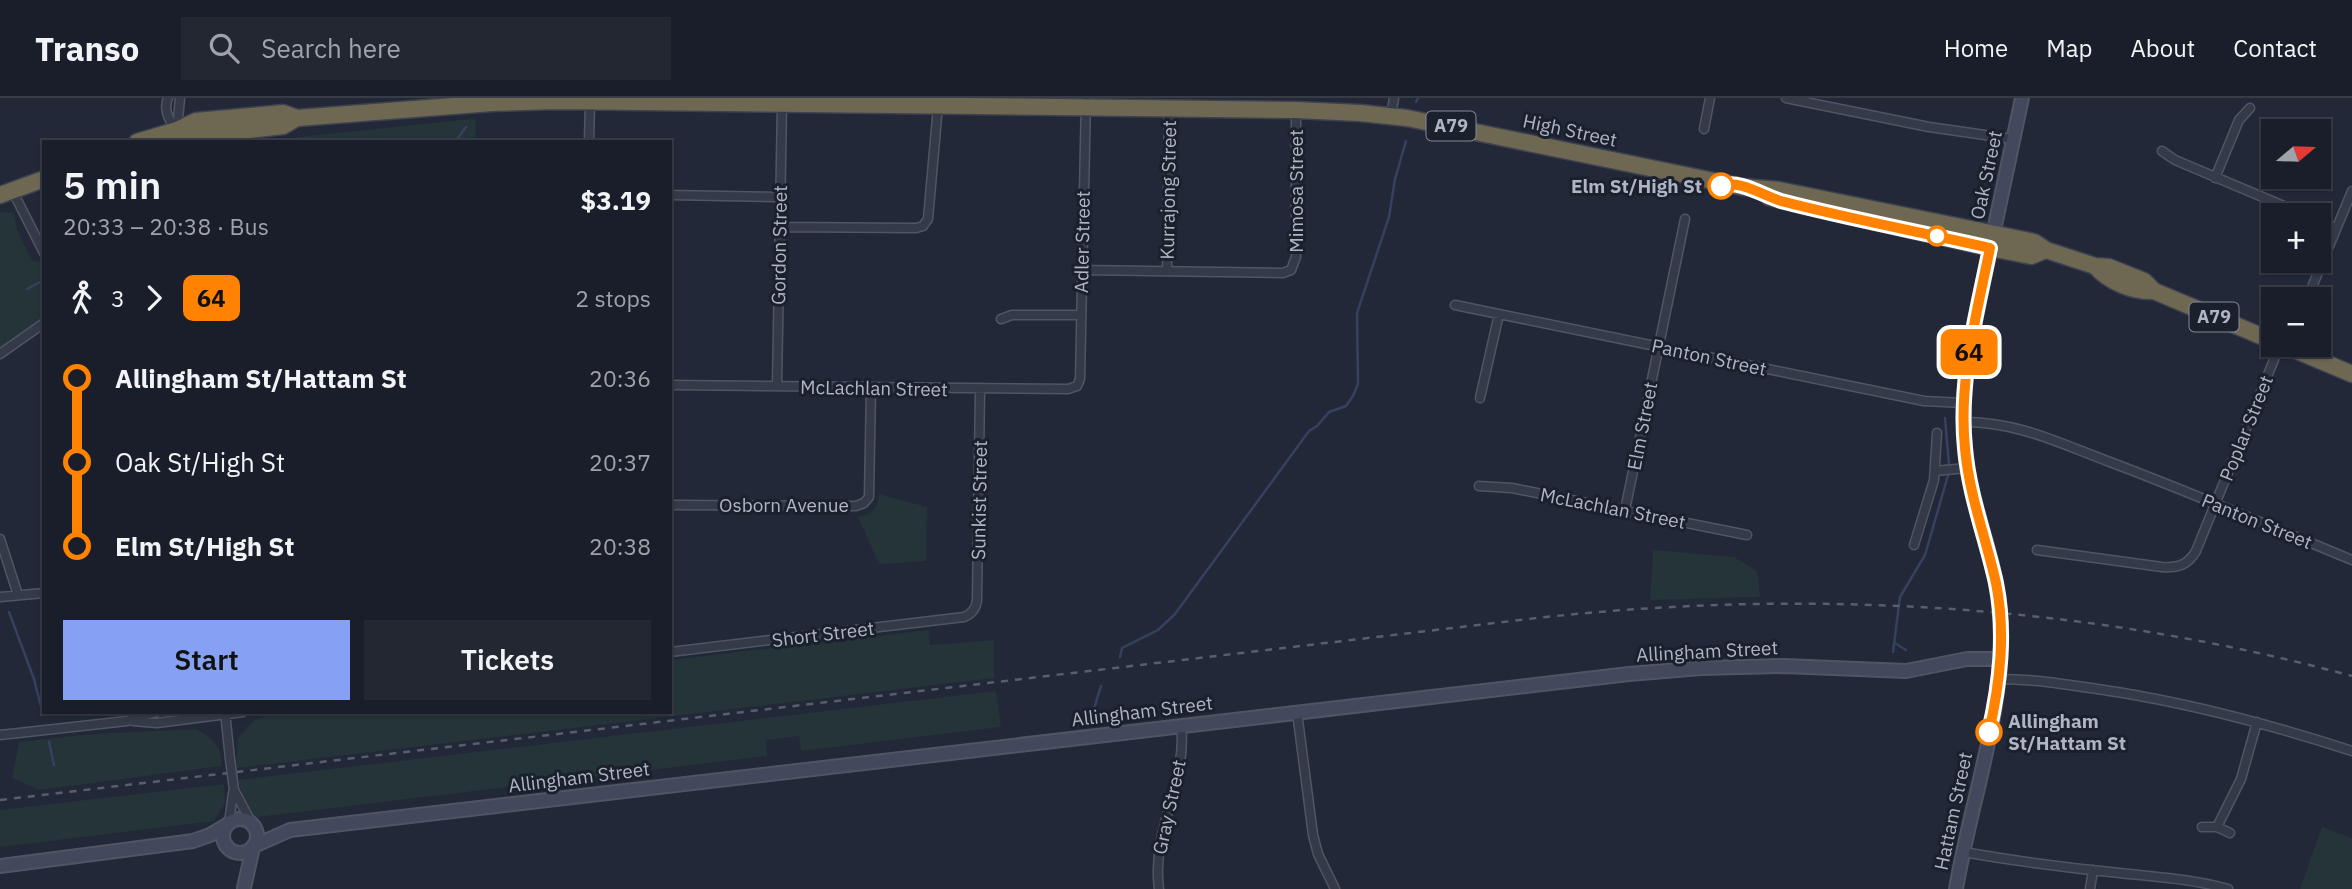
<!DOCTYPE html>
<meta charset="utf-8">
<style>
body{margin:0;font-family:"IBM Plex Sans",sans-serif;background:#232732;color:#f1f3f6;height:100vh;display:flex;flex-direction:column;font-size:26px;white-space:nowrap}
*{box-sizing:border-box;margin:0}
p{font-size:23px;color:#9fa2a8}
.icon{flex:none;width:38px;height:38px;fill:none;stroke:currentColor;stroke-width:2;stroke-linecap:round;stroke-linejoin:round}
.map{position:relative;flex:1;overflow:hidden}
.sheet{position:absolute;left:42px;top:42px;width:630px;height:574px;display:flex;flex-direction:column;background:#1a1e2a;border-radius:0px;box-shadow:0 2px 5px #0004,0 0 0 2px #383c47}
.sheet>*{flex:none}
.badge{padding:0 14px;border-radius:10px;font-size:24px;line-height:46px}
.needle{width:46px;rotate:71deg}
.tools{position:absolute;left:2261px;top:21px;display:grid;gap:14px}
.tools a{display:grid;place-items:center;width:70px;height:70px;border-radius:0px;background:#1a1e2a;box-shadow:0 2px 5px #0004,0 0 0 2px #383c47;font-size:35px}
.map>.badge{position:absolute;translate:-50% -50%;box-shadow:0 0 0 4px #fff}
.legs{display:flex;align-items:center;gap:10px;height:77px;padding:0 21px;font-size:23px}
.legs p{margin-inline-start:auto}
.headline{display:flex;align-items:center;justify-content:space-between;height:119px;padding:0 21px}
h1{font-size:38px;font-weight:600;line-height:52px}
.button{display:flex;gap:14px;margin-top:auto;padding:14px 21px}
.button a{flex:1;height:80px;border-radius:0px;background:#86a0f4;color:#111;font-size:28px;font-weight:600;line-height:80px;text-align:center}
.button a+a{background:#232732;color:#f1f3f6}
ul{padding:0 21px;list-style:none}
li{display:flex;align-items:center;gap:24px;height:84px;font-size:26px}
li i{display:grid;place-items:center;width:10px;height:100%;margin:0 9px;background:currentColor}
li i::after{content:'';width:18px;height:18px;margin:-9px;border:5px solid;border-radius:50%;background:#1a1e2a}
li p{margin-inline-start:auto}
li:first-child i{background:linear-gradient(#0000 50%,currentColor 0)}
li:last-child i{background:linear-gradient(currentColor 50%,#0000 0)}
header{display:flex;align-items:center;gap:42px;box-sizing:border-box;height:98px;padding:0 35px;background:#1a1e2a;border-bottom:2px solid #383c47}
header strong{font-size:33px}
nav{display:flex;gap:38px;margin-inline-start:auto;font-size:24px}
.search{width:490px;height:63px;background:#232732;display:flex;align-items:center;gap:18px;box-sizing:border-box;padding:0 24px;border-radius:0px;color:#9fa2a8;font-size:26px}
.map>svg:first-child{display:block}
.green{fill:#243439}
.lines{fill:none;stroke-linecap:round;stroke-linejoin:round}
.stream{stroke:#36415f;stroke-width:2.5}
.street-casing{stroke:#505563;stroke-width:11}
.secondary-casing{stroke:#505563;stroke-width:16}
.highway-casing{stroke:#3d4250;stroke-width:19}
.street{stroke:#353a49;stroke-width:8}
.secondary{stroke:#43495c;stroke-width:12}
.highway{stroke:#6e6853;stroke-width:16}
.rail{stroke:#575e70;stroke-width:2.5;stroke-dasharray:7 7;stroke-linecap:butt}
.street-bridge-casing{stroke:#505563;stroke-width:11;stroke-linecap:butt}
.street-bridge{stroke:#353a49;stroke-width:8}
.line-1-casing{stroke:#fff;stroke-width:16}
.line-1{stroke:#ff8200;stroke-width:10}
.stop-1-dot{fill:#fff;stroke:#ff8200;stroke-width:3.5}
.labels{text-anchor:middle;stroke-width:6;stroke-linejoin:round;paint-order:stroke}
.shield{fill:#1b202d;stroke:#838897;stroke-width:2}
.shield-label{font-size:18px;font-weight:bold;fill:#b0b5c5}
.street-label{font-size:19px;fill:#b0b5c5;stroke:#1b202d}
.stop-label{font-size:19px;font-weight:bold;fill:#b0b5c5;stroke:#1b202d;text-anchor:end}
</style>
<header>
<strong>Transo</strong>
<div class="search"><svg class="icon" aria-label="search" viewBox="0 0 24 24"><circle cx="10" cy="10" r="6"/><path d="M15 15l6 6"/></svg>Search here</div>
<nav><a>Home</a><a>Map</a><a>About</a><a>Contact</a></nav>
</header>
<div class="map">
<svg width="2352" height="791" viewBox="0 0 2352 791">
<rect width="100%" height="100%" fill="#222838"/>
<path class="green" d="M471,21L476,22L475,44H252Z
M2,114L14,115L17,132L32,163L42,164L44,167V219L0,250V115Z
M879,396L927,409L926,463L879,466L858,419C872,416 878,410 879,396Z
M1653,452L1734,459L1757,473L1760,499L1650,502Z
M929,532L930,547L994,542V580L236,670L238,640L255,621L287,614H670V562Z
M996,593L1001,629L801,653L799,638L766,642L767,658L257,719C245,712 241,695 238,682Z
M197,631C213,641 223,649 221,668L39,692L12,680L19,644L92,636Z
M224,686L225,705L214,723L0,749V712Z
M2322,729L2352,740V791H2300Z"/>
<g class="lines">
<path class="stream" d="M1416,4L1418,0
M455,44L466,29
M27,191L44,182
M1945,320L1949,368
M9,514L34,581L42,613
M1895,545L1906,552
M1893,554L1900,499L1925,457L1949,374
M1120,559L1122,550L1158,532L1175,516L1309,333L1317,328L1329,314L1346,308L1353,298L1358,286L1357,215L1389,119L1395,81L1406,43
M1089,627L1101,588
M49,644L54,667"/>
<defs>
<path id="street" d="M168,0C161,17 176,29 182,44
M1786,0L1929,29L2013,41
M1391,18L1394,0
M1704,31L1710,0
M177,32L180,0
M589,44L590,3
M2162,53L2175,62L2305,117
M2215,80L2239,22L2250,10
M12,92L44,155
M670,97L780,99
M2319,123L2335,130
M780,129L916,130L923,128L928,121L938,8
M1082,172L1283,175L1291,172L1296,159V12
M1167,173L1169,11
M2307,201L2352,93
M1455,207L1924,303L1963,305
M1001,221L1012,217H1081
M0,256L44,225
M670,287L1068,291L1077,288L1080,281L1086,0
M777,288L782,6
M1480,300L1499,216
M1963,324C2019,324 2059,345 2110,364C2192,395 2272,429 2352,462
M1935,373L1967,370
M1479,388L1512,390L1747,437
M670,407L856,408L864,405L869,399L871,290
M1625,412L1685,121
M0,441L18,497
M1914,447L1934,382L1937,335
M2037,452L2162,469C2178,470 2188,467 2196,453L2280,247
M0,499L44,495
M670,554L964,519C972,516 976,511 977,502L980,291
M1999,581C2039,581 2077,588 2117,594C2197,607 2275,628 2352,653
M225,614L230,661
M1297,614L1313,737L1318,756L1335,791
M133,623L157,625L243,614
M0,637L127,623L156,614
M234,692L251,724
M229,725L233,695
M2202,729H2217L2230,735
M2217,729L2241,681L2257,624
M1963,754C2015,763 2068,770 2120,775C2157,779 2193,781 2228,791
M1159,791C1151,732 1188,681 1181,628
M2090,791L2093,772"/>
<path id="secondary" d="M223 738a17 17 0 1 1 34 0a17 17 0 1 1-34 0Z
M254,748L290,732L1629,576L1701,570L1784,568L1906,573L1967,561H2000
M0,768L193,743L210,737L227,727
M244,790L253,749
M1956,791C1971,701 2006,611 2000,519C1998,474 1981,432 1971,389C1960,343 1962,297 1969,251L2022,0"/>
<path id="highway" d="M177,32L198,38L283,28L297,20L492,5L556,3L1296,12L1360,15L1407,20L1743,89L1779,92L2034,144L2046,152L2095,168L2109,169L2144,183L2154,193L2273,243
M137,44L177,32L196,23L283,15L297,20
M0,97L44,81
M1769,99L1990,150L2031,158L2046,152
M2095,168C2109,184 2133,194 2154,193
M2283,247L2352,276"/>
</defs>
<use href="#street" class="street-casing"/>
<use href="#secondary" class="secondary-casing"/>
<use href="#highway" class="highway-casing"/>
<use href="#street" class="street"/>
<use href="#secondary" class="secondary"/>
<use href="#highway" class="highway"/>
<path class="rail" d="M0,702L1537,520C1810,490 2087,506 2352,578"/>
<defs>
<path id="street-bridge" d="M230,661L234,692"/>
</defs>
<use href="#street-bridge" class="street-bridge-casing"/>
<use href="#street-bridge" class="street-bridge"/>
</g>
<g class="lines">
<defs>
<path id="line-1" d="M1721,88C1739,81 1764,98 1781,103C1850,121 1921,134 1990,150C1977,216 1958,282 1965,350C1969,397 1986,440 1996,485C2006,535 2000,585 1989,634"/>
</defs>
<use href="#line-1" class="line-1-casing"/>
<use href="#line-1" class="line-1"/>
</g>
<g class="stop-1-dot">
<circle cx="1721" cy="88" r="12"/>
<circle cx="1937" cy="138" r="9"/>
<circle cx="1989" cy="634" r="12"/>
</g>
<g class="labels">
<g class="shield">
<rect x="1426.5" y="13.5" width="49" height="29" rx="5"/>
<rect x="2189.5" y="204.5" width="49" height="29" rx="5"/>
</g>
<g class="shield-label">
<text x="1451" y="34">A79</text>
<text x="2214" y="225">A79</text>
</g>
<g class="street-label">
<text transform="translate(1570 32) rotate(12)" y="7">High Street</text>
<text transform="translate(1986 77) rotate(-78)" y="7">Oak Street</text>
<text transform="translate(1168 92) rotate(-89)" y="7">Kurrajong Street</text>
<text transform="translate(1296 93) rotate(-90)" y="7">Mimosa Street</text>
<text transform="translate(1082 144) rotate(-89)" y="7">Adler Street</text>
<text transform="translate(779 147) rotate(-89)" y="7">Gordon Street</text>
<text transform="translate(1709 259) rotate(12)" y="7">Panton Street</text>
<text transform="translate(874 290) rotate(1)" y="7">McLachlan Street</text>
<text transform="translate(1642 328) rotate(-79)" y="7">Elm Street</text>
<text transform="translate(2246 330) rotate(-68)" y="7">Poplar Street</text>
<text transform="translate(979 402) rotate(-89)" y="7">Sunkist Street</text>
<text x="784" y="414">Osborn Avenue</text>
<text transform="translate(1613 410) rotate(11)" y="7">McLachlan Street</text>
<text transform="translate(2257 423) rotate(22)" y="7">Panton Street</text>
<text transform="translate(823 536) rotate(-7)" y="7">Short Street</text>
<text transform="translate(1707 553) rotate(-3)" y="7">Allingham Street</text>
<text transform="translate(1142 613) rotate(-7)" y="7">Allingham Street</text>
<text transform="translate(579 679) rotate(-7)" y="7">Allingham Street</text>
<text transform="translate(1169 709) rotate(-78)" y="7">Gray Street</text>
<text transform="translate(1953 713) rotate(-78)" y="7">Hattam Street</text>
</g>
<g class="stop-label">
<text x="1702" y="95">Elm St/High St</text>
<text x="2008" y="630" text-anchor="start">Allingham<tspan x="2008" dy="22">St/Hattam St</tspan></text>
</g>
</g>
</svg>
<div class="tools">
<a><svg class="needle" viewBox="-14 -14 28 28"><path d="M0-13l5 13h-10z" fill="#e53935"/><path d="M0 13l5-13h-10z" fill="#9fa2a8"/></svg></a>
<a>+</a>
<a>−</a>
</div>
<b class="badge" style="left:1969px;top:254px;background:#ff8200;color:#111">64</b>
<section class="sheet">
<div class="headline"><div><h1>5 min</h1><p>20:33 – 20:38 · Bus</p></div><b>$3.19</b></div>
<div class="legs"><svg class="icon" aria-label="walk" viewBox="0 0 24 24"><circle cx="13" cy="4" r="2"/><path d="M13 8l-2 6 4 7M11 14l-3 7M7 12l3-4h3l4 4"/></svg>3<svg class="icon" aria-label="forward" viewBox="0 0 24 24"><path d="M9 5l7 7-7 7"/></svg><b class="badge" style="background:#ff8200;color:#111">64</b><p>2 stops</p></div>
<ul>
<li><i style="color:#ff8200"></i><b>Allingham St/Hattam St</b><p>20:36</p></li>
<li><i style="color:#ff8200"></i><span>Oak St/High St</span><p>20:37</p></li>
<li><i style="color:#ff8200"></i><b>Elm St/High St</b><p>20:38</p></li>
</ul>
<div class="button"><a>Start</a><a>Tickets</a></div>
</section>
</div>
